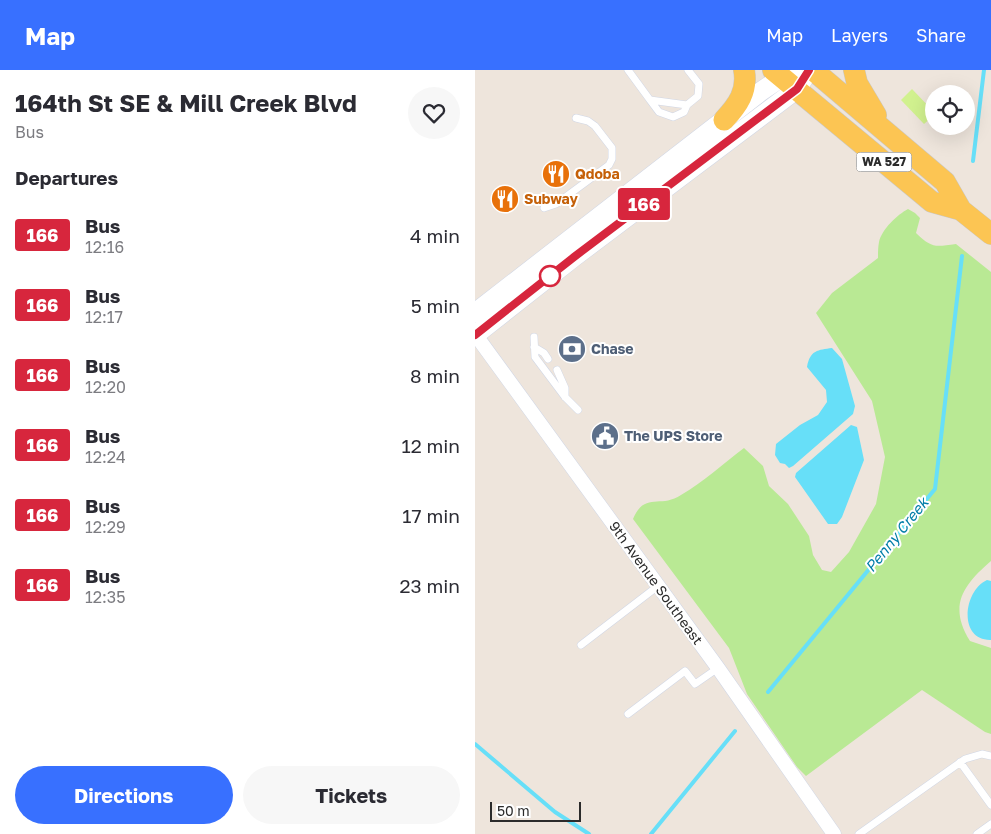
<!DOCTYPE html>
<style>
body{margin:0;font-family:"Golos Text",sans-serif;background:#f7f7f7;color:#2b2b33;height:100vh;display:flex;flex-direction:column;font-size:19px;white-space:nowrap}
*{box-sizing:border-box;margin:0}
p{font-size:16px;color:#7c7c81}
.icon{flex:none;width:28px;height:28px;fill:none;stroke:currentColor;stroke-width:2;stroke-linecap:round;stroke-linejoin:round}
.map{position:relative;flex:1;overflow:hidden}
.side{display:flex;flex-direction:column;background:#fff;width:475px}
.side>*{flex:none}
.badge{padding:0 10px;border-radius:4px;font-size:18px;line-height:32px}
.buttons{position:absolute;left:450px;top:15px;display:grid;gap:10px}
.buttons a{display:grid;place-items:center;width:50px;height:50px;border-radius:50%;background:#fff;box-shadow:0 5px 20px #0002;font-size:25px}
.scale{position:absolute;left:15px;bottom:12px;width:91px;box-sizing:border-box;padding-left:5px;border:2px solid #2b2b2b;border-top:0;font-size:14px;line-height:18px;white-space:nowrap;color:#2b2b2b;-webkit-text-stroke:4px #fff;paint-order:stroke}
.map>.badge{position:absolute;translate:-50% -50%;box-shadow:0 0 0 2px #fff}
h2{padding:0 15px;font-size:19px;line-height:45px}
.round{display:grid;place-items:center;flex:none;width:52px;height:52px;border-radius:26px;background:#f7f7f7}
.headline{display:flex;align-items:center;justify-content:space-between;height:85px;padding:0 15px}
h1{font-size:24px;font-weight:700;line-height:38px}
.primary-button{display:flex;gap:10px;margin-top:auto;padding:10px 15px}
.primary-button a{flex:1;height:58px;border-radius:30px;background:#3870ff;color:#fff;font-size:20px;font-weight:700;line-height:58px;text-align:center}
.primary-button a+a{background:#f7f7f7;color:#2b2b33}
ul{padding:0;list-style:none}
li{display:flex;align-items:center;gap:15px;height:70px;padding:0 15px}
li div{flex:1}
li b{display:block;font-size:19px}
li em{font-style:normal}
li .badge{min-width:55px;font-weight:700;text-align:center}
header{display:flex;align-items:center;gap:30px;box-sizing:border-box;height:70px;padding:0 25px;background:#3870ff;color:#fff}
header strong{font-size:24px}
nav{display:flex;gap:28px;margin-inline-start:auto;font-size:18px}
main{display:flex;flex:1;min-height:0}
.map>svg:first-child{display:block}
.green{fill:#b9e994}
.pitch{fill:#d1f18f}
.water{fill:#67dff8}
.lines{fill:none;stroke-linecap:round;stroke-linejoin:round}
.stream{stroke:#67dff8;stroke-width:4}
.service-casing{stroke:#d1d7e5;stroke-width:8}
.minor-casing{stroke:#d1d7e5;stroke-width:15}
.secondary-casing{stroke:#d1d7e5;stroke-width:20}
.primary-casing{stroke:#c8c8c8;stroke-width:22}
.service{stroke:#fff;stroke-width:7}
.minor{stroke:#fff;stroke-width:14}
.secondary{stroke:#fff;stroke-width:19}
.primary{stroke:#fcc553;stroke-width:21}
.line-casing{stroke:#fff;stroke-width:11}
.line{stroke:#d7263d;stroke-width:8}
.stop-dot{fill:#fff;stroke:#d7263d;stroke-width:2.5}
.labels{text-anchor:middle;stroke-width:4;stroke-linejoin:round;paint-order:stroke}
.shield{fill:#fff;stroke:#6b6b6b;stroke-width:1}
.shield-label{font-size:12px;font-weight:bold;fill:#2b2b2b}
.food-label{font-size:14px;font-weight:bold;fill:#c56008;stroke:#fff;text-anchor:start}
.service-label{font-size:14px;font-weight:bold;fill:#4e5e75;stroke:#fff;text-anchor:start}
.street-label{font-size:14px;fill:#2b2b2b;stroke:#fff}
.water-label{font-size:15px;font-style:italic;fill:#027ea8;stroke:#fff}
</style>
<header>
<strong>Map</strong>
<nav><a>Map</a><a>Layers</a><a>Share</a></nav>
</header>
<main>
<section class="side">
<div class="headline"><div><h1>164th St SE &amp; Mill Creek Blvd</h1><p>Bus</p></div><a class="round"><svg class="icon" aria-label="heart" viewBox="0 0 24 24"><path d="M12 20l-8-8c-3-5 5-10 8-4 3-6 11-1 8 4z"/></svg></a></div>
<h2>Departures</h2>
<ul>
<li><span class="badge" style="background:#d7263d;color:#fff">166</span><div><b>Bus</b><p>12:16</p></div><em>4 min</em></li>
<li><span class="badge" style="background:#d7263d;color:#fff">166</span><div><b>Bus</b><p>12:17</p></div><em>5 min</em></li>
<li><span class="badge" style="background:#d7263d;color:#fff">166</span><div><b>Bus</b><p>12:20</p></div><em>8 min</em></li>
<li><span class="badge" style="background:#d7263d;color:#fff">166</span><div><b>Bus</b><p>12:24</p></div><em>12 min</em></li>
<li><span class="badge" style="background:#d7263d;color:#fff">166</span><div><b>Bus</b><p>12:29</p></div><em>17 min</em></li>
<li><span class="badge" style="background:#d7263d;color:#fff">166</span><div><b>Bus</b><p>12:35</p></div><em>23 min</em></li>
</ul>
<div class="primary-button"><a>Directions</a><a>Tickets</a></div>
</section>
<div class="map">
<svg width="516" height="764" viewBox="0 0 516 764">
<rect width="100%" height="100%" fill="#eee5dc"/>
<path class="green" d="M433,139L440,143L445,148L441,163C457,178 459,177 481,174L516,202V491C488,515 473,536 495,571L516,578V664L510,662L447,620L331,706L322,697L272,624L254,578L158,449C170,421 185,439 206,425C228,412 248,394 269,378L288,396L294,416L313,434L334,466L338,485L347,500L356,502L374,482L401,434L410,387L397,331L341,243L357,223L403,188C403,183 403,177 404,172C407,159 422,145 433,139Z"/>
<path class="pitch" d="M437,19L459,42V45L449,54L426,30Z"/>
<path class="water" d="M357,278L367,289L380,336L378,344L318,396L314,398L310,394L305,393L300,385L301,374L325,355L343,345L352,332L351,320L332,297C335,280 343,280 357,278Z
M376,355L382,357L389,390L367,447L362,454H353L320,407L321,403Z
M512,510L516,511V570C483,571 488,521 512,510Z"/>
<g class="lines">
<path class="stream" d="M498,91L509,0
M293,622L460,419L487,186
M0,674L80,742L114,764
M176,764L260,661"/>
<defs>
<path id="service" d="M153,0L175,30L212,35L223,26L224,14L213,0
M175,30L184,42L198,47L209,42L212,35
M69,138L81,134L134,95L137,89V78L120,56L113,51L101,48
M59,267L60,287L90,327L103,340
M59,277L69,283L73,289
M82,300L90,318V327
M106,575L183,516
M153,644L210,601L220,614L243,598
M485,692L516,735
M384,764L490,689L507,684L516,686
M502,764L516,754"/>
<path id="minor" d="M0,264L243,598L359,764"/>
<path id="secondary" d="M0,243L285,22L307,7L321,3
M0,265L99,187L322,19L334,0"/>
<path id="primary" d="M298,0L457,132L486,140
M338,0L470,112L486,140L516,164
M379,0L382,13L401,45
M249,50C263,35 273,21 269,0"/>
</defs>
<use href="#service" class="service-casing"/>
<use href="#minor" class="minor-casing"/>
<use href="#secondary" class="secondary-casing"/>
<use href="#primary" class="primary-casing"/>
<use href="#service" class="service"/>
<use href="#minor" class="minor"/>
<use href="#secondary" class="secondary"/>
<use href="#primary" class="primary"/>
</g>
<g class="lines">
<defs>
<path id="line" d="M0,265L99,187L322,19L334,0"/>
</defs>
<use href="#line" class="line-casing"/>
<use href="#line" class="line"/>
</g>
<defs>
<symbol id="restaurant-disc" viewBox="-11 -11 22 22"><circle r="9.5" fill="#e8710a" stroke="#fff"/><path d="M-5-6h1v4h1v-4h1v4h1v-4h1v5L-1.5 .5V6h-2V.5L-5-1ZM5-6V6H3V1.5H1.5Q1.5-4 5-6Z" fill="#fff"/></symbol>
<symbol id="bank-disc" viewBox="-11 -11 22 22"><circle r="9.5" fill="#5c6f8a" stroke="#fff"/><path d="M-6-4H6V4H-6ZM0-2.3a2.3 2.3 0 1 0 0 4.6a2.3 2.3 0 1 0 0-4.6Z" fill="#fff"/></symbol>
<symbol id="civic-disc" viewBox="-11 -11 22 22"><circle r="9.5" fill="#5c6f8a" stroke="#fff"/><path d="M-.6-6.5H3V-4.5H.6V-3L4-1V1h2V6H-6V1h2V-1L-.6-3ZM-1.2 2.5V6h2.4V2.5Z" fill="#fff"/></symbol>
</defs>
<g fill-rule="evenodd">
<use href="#restaurant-disc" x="65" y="88" width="32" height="32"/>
<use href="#restaurant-disc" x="14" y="113" width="32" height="32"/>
<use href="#bank-disc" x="81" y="263" width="32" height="32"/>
<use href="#civic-disc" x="114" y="350" width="32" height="32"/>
</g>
<circle class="stop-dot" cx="75" cy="206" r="10"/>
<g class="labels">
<rect class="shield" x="381.5" y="82.5" width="55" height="19" rx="4"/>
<g class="shield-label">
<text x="409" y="96">WA 527</text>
</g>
<g class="food-label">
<text x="100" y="109">Qdoba</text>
<text x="49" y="134">Subway</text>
</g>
<g class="service-label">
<text x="116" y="284">Chase</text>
<text x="149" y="371">The UPS Store</text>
</g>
<g class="street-label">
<text transform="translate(181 513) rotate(54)" y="5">9th Avenue Southeast</text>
</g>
<g class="water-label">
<text transform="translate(422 465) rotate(-51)" y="5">Penny Creek</text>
</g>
</g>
</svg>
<div class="buttons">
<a><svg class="icon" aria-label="locate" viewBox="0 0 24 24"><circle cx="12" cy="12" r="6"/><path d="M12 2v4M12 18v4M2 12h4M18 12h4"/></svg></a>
</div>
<div class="scale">50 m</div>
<b class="badge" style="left:169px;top:134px;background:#d7263d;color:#fff">166</b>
</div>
</main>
